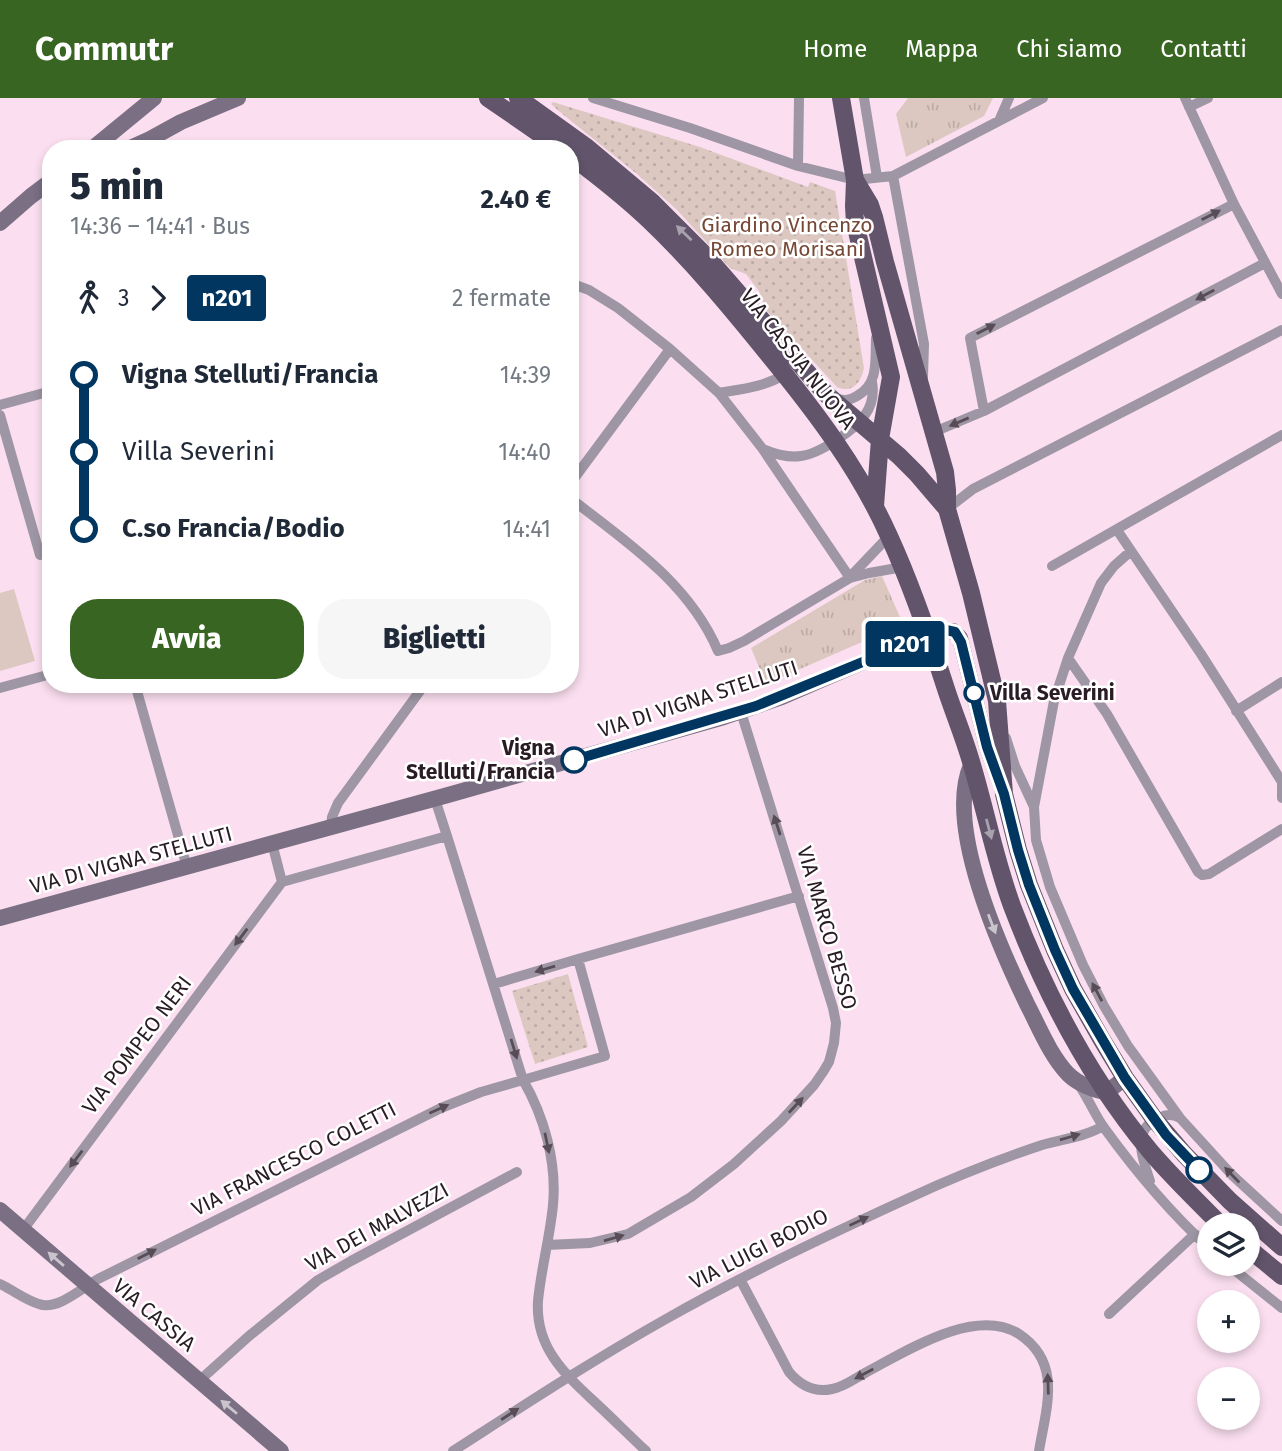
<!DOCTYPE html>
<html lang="it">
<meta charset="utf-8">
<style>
body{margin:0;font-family:"Fira Sans",sans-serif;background:#f6f6f7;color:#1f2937;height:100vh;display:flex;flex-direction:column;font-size:26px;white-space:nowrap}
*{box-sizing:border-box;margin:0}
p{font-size:23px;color:#747a83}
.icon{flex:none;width:38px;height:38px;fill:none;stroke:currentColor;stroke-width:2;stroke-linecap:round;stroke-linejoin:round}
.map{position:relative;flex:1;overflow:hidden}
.panel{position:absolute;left:42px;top:42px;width:537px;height:553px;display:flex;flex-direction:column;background:#fff;border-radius:28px;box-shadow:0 4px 10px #0003}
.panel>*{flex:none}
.badge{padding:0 14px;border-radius:5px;font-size:24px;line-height:46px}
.fabs{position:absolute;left:1197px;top:1115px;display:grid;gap:14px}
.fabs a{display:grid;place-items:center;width:63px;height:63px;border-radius:50%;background:#fff;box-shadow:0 4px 10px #0003;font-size:35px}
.map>.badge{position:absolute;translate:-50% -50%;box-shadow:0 0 0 4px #fff}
.legs{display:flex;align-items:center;gap:10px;height:77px;padding:0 28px;font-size:23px}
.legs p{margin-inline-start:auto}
.overview{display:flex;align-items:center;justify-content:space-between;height:119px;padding:0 28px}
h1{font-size:38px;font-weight:800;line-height:52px}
.primary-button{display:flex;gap:14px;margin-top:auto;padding:14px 28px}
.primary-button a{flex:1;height:80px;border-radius:28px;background:#396522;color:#fff;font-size:28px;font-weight:800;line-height:80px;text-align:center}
.primary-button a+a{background:#f6f6f7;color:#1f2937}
ul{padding:0 28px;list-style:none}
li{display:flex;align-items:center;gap:24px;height:77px;font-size:26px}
li i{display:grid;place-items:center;width:10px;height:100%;margin:0 9px;background:currentColor}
li i::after{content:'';width:18px;height:18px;margin:-9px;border:5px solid;border-radius:50%;background:#fff}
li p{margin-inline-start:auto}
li:first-child i{background:linear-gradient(#0000 50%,currentColor 0)}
li:last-child i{background:linear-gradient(currentColor 50%,#0000 0)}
header{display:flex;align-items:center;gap:42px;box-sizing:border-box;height:98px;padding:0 35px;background:#396522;color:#fff}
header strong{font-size:33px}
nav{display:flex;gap:38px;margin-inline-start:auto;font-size:24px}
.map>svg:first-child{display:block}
.grass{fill:url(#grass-tufts)}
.park{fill:url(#park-dots)}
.pitch{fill:#dcc8c1}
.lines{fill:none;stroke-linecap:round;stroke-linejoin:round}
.street{stroke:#9e96a4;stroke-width:10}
.secondary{stroke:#7a6f83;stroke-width:16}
.primary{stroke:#61546b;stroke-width:18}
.oneway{fill:#584d57}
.oneway2{fill:#a8a1ae}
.oneway3{fill:#cac5cd}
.line-1-casing{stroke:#fff;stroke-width:16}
.line-1{stroke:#00365f;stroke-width:10}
.stop-1-dot{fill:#fff;stroke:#00365f;stroke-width:3.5}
.labels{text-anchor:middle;stroke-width:5;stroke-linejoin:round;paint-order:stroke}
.park-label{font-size:21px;fill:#764835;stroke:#fff}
.street-label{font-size:21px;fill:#291c24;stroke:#fff}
.stop-label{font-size:21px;font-weight:bold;fill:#291c24;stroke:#fff;text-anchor:start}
</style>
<header>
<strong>Commutr</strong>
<nav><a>Home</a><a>Mappa</a><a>Chi siamo</a><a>Contatti</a></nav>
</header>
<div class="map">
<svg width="1282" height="1353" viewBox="0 0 1282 1353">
<defs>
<pattern id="grass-tufts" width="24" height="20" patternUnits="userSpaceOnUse" patternTransform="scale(1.75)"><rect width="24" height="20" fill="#dcc8c1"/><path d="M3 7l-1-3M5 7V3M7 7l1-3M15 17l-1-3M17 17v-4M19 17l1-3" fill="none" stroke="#bdaba6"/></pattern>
<pattern id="park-dots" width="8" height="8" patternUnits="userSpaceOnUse" patternTransform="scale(1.75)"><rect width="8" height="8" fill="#dcc8c1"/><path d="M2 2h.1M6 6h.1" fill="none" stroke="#bdaba6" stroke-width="1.8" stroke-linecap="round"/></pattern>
</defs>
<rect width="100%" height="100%" fill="#fbdff0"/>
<path class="grass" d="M908,0H993L984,18L906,59L896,16Z
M882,478L903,526L766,586L751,550L865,482Z"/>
<path class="park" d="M553,4L700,49L808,89L810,84L835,93L864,270C861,284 853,296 837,289L766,212L759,193L746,176L730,170L677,112L637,76L560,14L551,6Z
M568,876L588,949L535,966L512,893Z"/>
<path class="pitch" d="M14,491L35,563L0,573V495Z"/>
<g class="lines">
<path class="street" d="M593,0L690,30L798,68L855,82L893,78L1043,0
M864,0L877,79
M1185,0L1234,106L1282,196
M1189,9L1208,0
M999,23L1009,0
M404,51H428
M798,68L799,0
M893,78L924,246L923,279
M570,185L589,192L618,210L670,251L719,295L762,350L850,480
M719,295C742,291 765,289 785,276
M835,300C843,303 849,303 857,298C879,286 875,263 876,240
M0,307L51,293
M984,313L970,240L1234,106
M0,317L40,457L51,454
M934,334L984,313L1265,165
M763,351C775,356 787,360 801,358C819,356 855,332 865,317C872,307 874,295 872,284
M570,386L670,251
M570,400C627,444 689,485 718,553L729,550L744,543L850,480L869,475L903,469
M947,411L973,391L1282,232
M1117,432L1201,556L1282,684
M1131,453L1114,468L1101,485L1068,560L1054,603L1034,709L1036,742L1050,789L1083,867L1104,908L1128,948L1180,1020L1232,1077L1282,1123
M1052,468L1282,337
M850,479L889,438
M1068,560L1107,616L1198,774L1202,777L1209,776L1282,731
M135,586L187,769
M0,590L51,576
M1236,613L1282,584
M1006,640L1015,668L1034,709
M1282,684V700
M331,729L332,719L338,705L425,586
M447,738L523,982L605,958L578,861L494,886
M272,745L282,784
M282,784L447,738L435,701
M578,861L799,798
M1077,984C1088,999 1094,1016 1105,1031C1134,1071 1172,1116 1209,1150
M1150,1083C1143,1062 1132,1036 1154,1022C1164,1017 1170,1015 1180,1020
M23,1132L282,784
M547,1147L590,1145L628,1136L691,1099L734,1066L781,1023L814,987L823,974L829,964L834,945L836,925L833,910L741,614
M1227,1166L1282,1210
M740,1181L789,1274C800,1287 814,1295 832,1291C844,1289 854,1281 865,1275C905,1254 975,1208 1019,1236C1063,1265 1046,1310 1039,1353
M0,1186C13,1192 25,1202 39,1206C57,1213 82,1190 98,1181L441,1010L481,994L523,982C544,1018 557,1064 553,1107C550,1139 541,1171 538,1203C535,1251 567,1278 599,1308C615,1323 630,1338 646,1353
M1109,1216L1195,1136
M199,1283L249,1238L318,1182L351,1163L517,1074
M453,1353C523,1308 593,1262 666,1221C745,1176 826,1138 909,1100C952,1080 997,1062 1042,1047C1062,1041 1085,1039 1103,1028"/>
<path class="secondary" d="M92,51L154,0
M128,51L150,41L181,24L238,0
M0,125L31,98L51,83
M972,665C943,725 1000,850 1027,906C1039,929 1050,957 1068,976C1077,985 1094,993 1107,994L1125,980
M0,820L448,697L724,619L782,599L909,544L939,533H953L960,540L987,649L1001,687
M0,1112L281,1353"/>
<path class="primary" d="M488,0L562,51
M518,0L585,48L653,105L707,159L826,296L899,358L917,376L947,411
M841,0L855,82L854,108L855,125L891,279L880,341L875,408
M570,57C598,78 625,99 650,123C693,164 731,210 769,257C815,313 859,371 889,438C912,488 930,541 947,594C955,618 965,642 972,667C986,714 995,762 1012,808C1045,895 1091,982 1150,1053C1172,1079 1197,1103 1221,1127
M855,82L870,107L874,119L885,164L945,374L947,392V411L971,495L997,603L1004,696L1018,752L1029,787L1055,852L1073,891L1102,942L1125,980L1155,1022L1184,1056L1230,1103L1282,1149
M1248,1150L1282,1178"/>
</g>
<defs><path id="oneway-solid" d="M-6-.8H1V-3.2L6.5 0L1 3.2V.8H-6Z" transform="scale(1.75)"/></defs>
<g class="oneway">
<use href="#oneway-solid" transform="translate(1211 117) rotate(-27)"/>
<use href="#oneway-solid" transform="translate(1205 197) rotate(152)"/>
<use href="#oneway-solid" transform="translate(986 231) rotate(-27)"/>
<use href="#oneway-solid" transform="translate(959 324) rotate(157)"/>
<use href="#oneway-solid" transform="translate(777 727) rotate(-108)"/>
<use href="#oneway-solid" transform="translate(241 839) rotate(127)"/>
<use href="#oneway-solid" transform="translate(545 871) rotate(164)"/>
<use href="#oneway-solid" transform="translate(1097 894) rotate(-118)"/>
<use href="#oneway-solid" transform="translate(514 951) rotate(73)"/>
<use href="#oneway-solid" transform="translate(796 1007) rotate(-47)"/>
<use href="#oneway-solid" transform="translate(439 1011) rotate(-24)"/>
<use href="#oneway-solid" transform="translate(1070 1039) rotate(-16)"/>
<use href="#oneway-solid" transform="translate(547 1045) rotate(78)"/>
<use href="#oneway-solid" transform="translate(76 1061) rotate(127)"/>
<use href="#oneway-solid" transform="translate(1232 1077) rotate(-134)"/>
<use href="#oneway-solid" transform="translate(859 1123) rotate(-25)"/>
<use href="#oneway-solid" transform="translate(614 1140) rotate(-16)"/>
<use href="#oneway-solid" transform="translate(147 1156) rotate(-27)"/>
<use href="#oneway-solid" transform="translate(864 1276) rotate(152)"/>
<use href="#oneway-solid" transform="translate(1048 1286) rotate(-92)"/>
<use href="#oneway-solid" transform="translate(510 1316) rotate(-33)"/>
</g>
<g class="oneway2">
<use href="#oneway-solid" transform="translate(684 135) rotate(-136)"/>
<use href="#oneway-solid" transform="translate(989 731) rotate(75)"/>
</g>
<g class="oneway3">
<use href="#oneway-solid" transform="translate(992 826) rotate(69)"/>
<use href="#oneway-solid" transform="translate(56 1161) rotate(-139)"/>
<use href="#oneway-solid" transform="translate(229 1309) rotate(-140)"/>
</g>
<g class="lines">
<defs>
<path id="line-1" d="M574,662L756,608L933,535L946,532L955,534L961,544L987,649L1004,696L1018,752L1029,787L1055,852L1073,891L1125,980L1166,1037L1199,1072"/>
</defs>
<use href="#line-1" class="line-1-casing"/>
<use href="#line-1" class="line-1"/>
</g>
<g class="stop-1-dot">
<circle cx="974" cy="595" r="9"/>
<circle cx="574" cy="662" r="12"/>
<circle cx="1199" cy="1072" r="12"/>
</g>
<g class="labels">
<g class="park-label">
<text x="787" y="134">Giardino Vincenzo<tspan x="787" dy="24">Romeo Morisani</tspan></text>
</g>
<g class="street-label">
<text transform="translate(798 261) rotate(52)" y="7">VIA CASSIA NUOVA</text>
<text transform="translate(698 601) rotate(-18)" y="7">VIA DI VIGNA STELLUTI</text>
<text transform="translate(131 762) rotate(-15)" y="7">VIA DI VIGNA STELLUTI</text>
<text transform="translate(827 830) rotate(74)" y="7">VIA MARCO BESSO</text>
<text transform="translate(137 947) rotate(-53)" y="7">VIA POMPEO NERI</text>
<text transform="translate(294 1061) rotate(-27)" y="7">VIA FRANCESCO COLETTI</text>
<text transform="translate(377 1129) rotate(-29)" y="7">VIA DEI MALVEZZI</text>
<text transform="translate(759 1151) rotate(-27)" y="7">VIA LUIGI BODIO</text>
<text transform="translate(154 1217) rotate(40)" y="7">VIA CASSIA</text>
</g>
<g class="stop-label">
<text x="990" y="602">Villa Severini</text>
<text x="555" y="657" text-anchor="end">Vigna<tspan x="555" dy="24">Stelluti/Francia</tspan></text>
</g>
</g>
</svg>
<div class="fabs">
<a><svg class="icon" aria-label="layers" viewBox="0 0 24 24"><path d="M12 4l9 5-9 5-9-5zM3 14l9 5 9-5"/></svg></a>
<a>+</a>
<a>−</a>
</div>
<b class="badge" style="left:905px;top:546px;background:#00365f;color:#fff">n201</b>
<section class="panel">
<div class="overview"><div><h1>5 min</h1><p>14:36 – 14:41 · Bus</p></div><b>2.40 €</b></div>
<div class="legs"><svg class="icon" aria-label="walk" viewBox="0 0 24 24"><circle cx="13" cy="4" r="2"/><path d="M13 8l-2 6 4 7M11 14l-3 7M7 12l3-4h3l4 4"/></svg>3<svg class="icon" aria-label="forward" viewBox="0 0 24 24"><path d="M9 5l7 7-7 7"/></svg><b class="badge" style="background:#00365f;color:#fff">n201</b><p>2 fermate</p></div>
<ul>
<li><i style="color:#00365f"></i><b>Vigna Stelluti/Francia</b><p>14:39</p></li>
<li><i style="color:#00365f"></i><span>Villa Severini</span><p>14:40</p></li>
<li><i style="color:#00365f"></i><b>C.so Francia/Bodio</b><p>14:41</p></li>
</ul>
<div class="primary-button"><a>Avvia</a><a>Biglietti</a></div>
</section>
</div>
